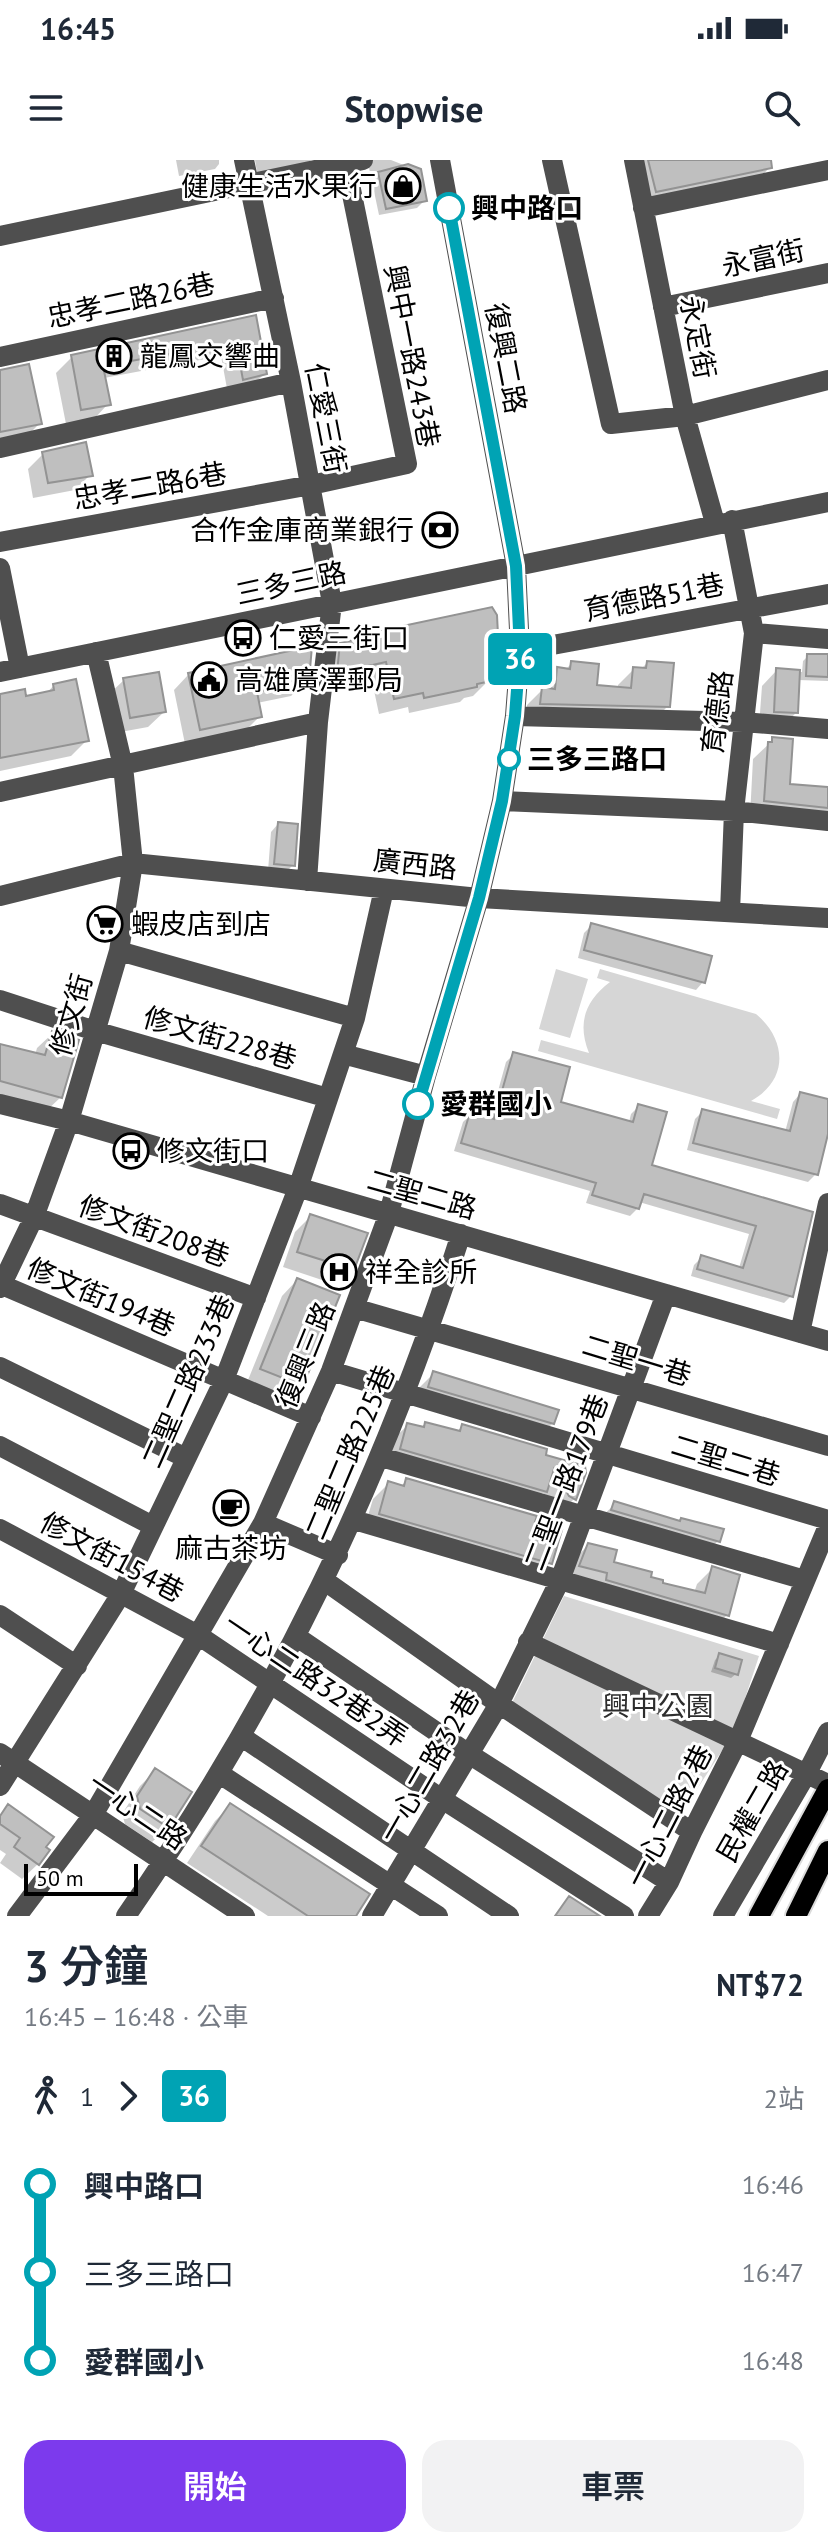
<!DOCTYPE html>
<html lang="zh-TW">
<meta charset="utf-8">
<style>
body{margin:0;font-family:"PT Sans","Noto Sans TC",sans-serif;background:#f2f2f3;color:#1f2937;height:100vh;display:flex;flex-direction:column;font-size:30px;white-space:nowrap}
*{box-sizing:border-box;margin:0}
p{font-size:26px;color:#747a83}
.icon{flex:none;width:44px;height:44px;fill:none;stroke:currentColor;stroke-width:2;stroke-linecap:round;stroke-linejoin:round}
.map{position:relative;height:1756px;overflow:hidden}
.drawer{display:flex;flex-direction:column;background:#fff;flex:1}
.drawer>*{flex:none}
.badge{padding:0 16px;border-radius:6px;font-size:28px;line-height:52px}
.scale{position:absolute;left:24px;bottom:20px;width:114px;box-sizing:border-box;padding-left:8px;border:4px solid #000;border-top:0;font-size:22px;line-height:28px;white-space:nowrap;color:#000;-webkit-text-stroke:6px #fff;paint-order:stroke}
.map>.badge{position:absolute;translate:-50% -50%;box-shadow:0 0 0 4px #fff}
.legs{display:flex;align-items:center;gap:12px;height:88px;padding:0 24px;font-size:26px}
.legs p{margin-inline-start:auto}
.summary{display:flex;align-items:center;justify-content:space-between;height:136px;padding:0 24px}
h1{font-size:44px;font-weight:600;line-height:60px}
.primary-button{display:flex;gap:16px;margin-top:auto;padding:16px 24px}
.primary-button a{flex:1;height:92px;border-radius:24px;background:#7c3aed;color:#fff;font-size:32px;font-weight:600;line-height:92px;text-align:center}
.primary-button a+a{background:#f2f2f3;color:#1f2937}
ul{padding:0 24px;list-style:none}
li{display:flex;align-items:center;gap:28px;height:88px;font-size:30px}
li i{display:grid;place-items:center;width:12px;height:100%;margin:0 10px;background:currentColor}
li i::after{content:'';width:20px;height:20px;margin:-10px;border:6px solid;border-radius:50%;background:#fff}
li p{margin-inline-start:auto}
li:first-child i{background:linear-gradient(#0000 50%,currentColor 0)}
li:last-child i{background:linear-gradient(currentColor 50%,#0000 0)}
.status{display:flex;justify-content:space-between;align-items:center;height:56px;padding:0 40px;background:#fff;direction:ltr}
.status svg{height:22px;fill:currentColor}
header{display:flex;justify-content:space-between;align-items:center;height:104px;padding:0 24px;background:#fff;font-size:36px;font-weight:600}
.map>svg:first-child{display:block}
.green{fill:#d6d6d6}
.shadow{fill:#0003}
.building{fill:#bfbfbf;stroke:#939393;stroke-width:2}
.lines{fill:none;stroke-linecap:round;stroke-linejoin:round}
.major-casing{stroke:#dbdbdb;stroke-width:24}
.minor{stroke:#4f4f4f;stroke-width:20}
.major{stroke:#000;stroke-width:20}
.line-1-casing{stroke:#fff;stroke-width:18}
.line-1{stroke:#00a3b4;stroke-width:12}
.stop-1-dot{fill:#fff;stroke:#00a3b4;stroke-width:4}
.labels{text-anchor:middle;stroke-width:6;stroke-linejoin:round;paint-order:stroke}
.poi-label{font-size:28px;fill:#000;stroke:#fff;text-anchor:start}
.stop-label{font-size:28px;font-weight:bold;fill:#000;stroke:#fff;text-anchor:start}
.street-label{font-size:28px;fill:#000;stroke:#fff}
.park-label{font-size:28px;fill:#2d2d2d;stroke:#fff}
</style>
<div class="status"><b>16:45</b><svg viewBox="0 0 49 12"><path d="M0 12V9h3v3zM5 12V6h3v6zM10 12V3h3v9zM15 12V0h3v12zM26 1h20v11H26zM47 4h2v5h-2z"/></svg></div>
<header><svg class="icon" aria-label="menu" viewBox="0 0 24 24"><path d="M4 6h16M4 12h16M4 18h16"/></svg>Stopwise<svg class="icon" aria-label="search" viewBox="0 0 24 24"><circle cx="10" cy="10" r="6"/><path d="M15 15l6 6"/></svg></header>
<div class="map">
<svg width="828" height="1756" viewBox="0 0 828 1756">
<rect width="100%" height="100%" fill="#fff"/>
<path class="green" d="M556,809L588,819L570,878L539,869Z
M600,809L756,854C787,880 789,920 751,941L780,949L777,959L538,891L541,880L589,893C577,863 585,841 610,822L597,818Z
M564,1436L759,1496L734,1572L681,1654L512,1543Z"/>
<path class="shadow" d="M176,0H219V4L215,9L179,16Z
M255,0H311L301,10L258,18Z
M331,0H391L419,11L425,40L417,48L379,55L368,3Z
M630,0H769L770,7L755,23L641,46Z
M255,158L265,213L249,229L228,234L221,196L104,218L108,244L93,260L66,264L56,213L72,197Z
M0,211L39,264L29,274L0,279Z
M43,294L90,315L75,330L33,338L28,309Z
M380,473L496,474L486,484L492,508L487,512L489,520L473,536L464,538L460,542L409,553L408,547L379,554L371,516L323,527L326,501L341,485L376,477Z
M808,496L828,497V521L798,520L796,553L780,568L759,566L762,526L777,510L802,512L803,501Z
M572,503L594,527L618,529V525L634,509L640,510L647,503L668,546L652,562L526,559L527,545L542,530V525L558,509L565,510Z
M189,514L307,521L291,536L257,543L260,556L244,572L185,584L174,530Z
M124,520L164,552L148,567L115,573L108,535Z
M54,525L86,581L71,596L0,611V536L25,538L46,534Z
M773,580L788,626L828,629V664L750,656L753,599Z
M278,664L293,705L285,713L268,711L271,672Z
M592,765L703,822L696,830L578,798L584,773Z
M53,873L61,937L45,952L0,940V886L35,895L37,888Z
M514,894L558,943L629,962L631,954L639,946L650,1007L810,1054L791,1136L784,1143L691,1116L694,1105L702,1097L739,1108L749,1074L639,1042L638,1048L630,1056L586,1043L590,1031L454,991L463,962L471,954L490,960L506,902Z
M800,934L828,941V966L816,1014L808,1022L687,990L695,959L703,951L785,972L793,942Z
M311,1056L352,1109L337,1125L283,1107L295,1072Z
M297,1120L301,1225L286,1240L246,1225L282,1136Z
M434,1213L553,1263L537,1279L418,1229Z
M426,1264L456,1273L463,1266L583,1308L574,1339L559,1354L554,1351L543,1333L530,1346L386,1304L392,1280L408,1265L421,1269Z
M407,1320L533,1363L550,1403L535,1419L364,1369L373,1339L388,1324L400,1327Z
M615,1344L679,1363L718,1381L703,1396L599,1359Z
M588,1385L611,1404L660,1424L694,1433L697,1424L712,1409L727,1455L712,1470L565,1421L573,1401Z
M720,1495L736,1514L731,1518L711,1512L715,1500Z
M155,1611L168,1667L152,1682L125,1664L122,1654L140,1626Z
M231,1645L367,1735L357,1756H268L187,1703L215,1661Z
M9,1647L43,1688L38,1704L22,1719L0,1703L6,1694L0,1690V1656Z"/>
<path class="building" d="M648,0H771L772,8L656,32Z
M408,4L421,9L427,41L386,49L378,12Z
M256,155L267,214L243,220L236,182L103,206L111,245L81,250L71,195Z
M29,204L42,264L0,272V210Z
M86,282L93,316L48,323L42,292Z
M492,447L497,455L498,475L487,477L494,508L488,509L491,521L477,524V527L424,538L423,533L394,539L386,502L337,513L340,483L380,474L379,471Z
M312,486L309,521L257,532L262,557L200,570L188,513Z
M807,494H828V517L806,516Z
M571,501L599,504L597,525L631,528L633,507L646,508L647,501L674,503L670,547L540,544L542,527L555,529L557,507L570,509Z
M776,508L800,510L798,553L774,552Z
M159,512L166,552L130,558L123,518Z
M76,519L89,581L0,598V534L25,529L26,536L54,530L53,524Z
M772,577L793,579L790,624L828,627V648L764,641L768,582H772Z
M278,662L298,664L295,706L274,704Z
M591,763L712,796L705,823L584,790Z
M52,871L79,880L62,938L0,921V884L45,895Z
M513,892L570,907L561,942L633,962L638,944L667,952L652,1005L813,1052L793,1137L697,1109L701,1095L743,1108L756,1066L644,1034L639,1049L592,1035L596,1023L461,983L470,952L494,959Z
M800,932L828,939V974L818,1015L693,983L702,949L790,971Z
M310,1054L368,1073L354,1110L297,1092Z
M297,1118L340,1135L303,1226L260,1209Z
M433,1211L559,1250L554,1264L428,1227Z
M425,1262L460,1271L462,1264L547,1289L546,1295L585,1306L586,1313L576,1340L569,1336L554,1309L547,1332L400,1289L407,1263L424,1267Z
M406,1318L537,1356L535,1362L562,1370L552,1404L379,1354L388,1321L404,1326Z
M614,1341L680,1361L681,1358L724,1369L720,1382L611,1350Z
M588,1383L617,1390L614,1402L652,1412L651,1417L663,1420V1423L705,1433L712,1406L740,1415L729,1456L606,1420L607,1413L579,1406Z
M719,1493L742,1500L738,1515L715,1508Z
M155,1608L192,1632L169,1668L140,1649L137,1636Z
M230,1643L370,1734L356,1756H308L201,1686Z
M8,1644L54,1677L46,1687L50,1690L39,1705L14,1687L20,1678L0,1664V1656Z
M569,1736L600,1756H555Z"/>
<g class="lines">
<defs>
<path id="major" d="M759,1756L828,1629
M796,1756L828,1691"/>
</defs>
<use href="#major" class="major-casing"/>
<path class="minor" d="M244,0L291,222L332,443L318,562L307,721
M552,0L611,264L685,256L828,220
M634,0L685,256L715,363
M643,48L828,10
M0,76L363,0
M663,147L828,113
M0,197L274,138
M0,288L291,222
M0,382L311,325L407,304L345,0
M0,408L20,508
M754,473L828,479
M520,491L828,434
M0,512L828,342
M515,556L743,562L828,569
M0,632L318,562
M502,641L734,651L828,661
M0,736L133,703L479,738L828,758
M730,752L734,651L754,473L732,360
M119,791L355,858
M0,840L95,871L328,938
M343,894L426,916
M0,944L69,961L828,1181
M0,1044L256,1138
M2,1125L311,1257
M0,1128L34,1057L69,961L119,791L133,703L123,606L96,492
M354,1148L828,1286
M800,1173L828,1043
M0,1207L186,1298
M331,1211L828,1360
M0,1286L153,1366
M381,1297L805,1420
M354,1360L779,1484
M263,1363L338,1395
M0,1369L198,1475L442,1639L624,1756
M325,1421L499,1544L692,1672
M0,1455L77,1506
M297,1477L469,1594L669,1722
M528,1482L828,1624
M242,1577L509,1756
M0,1593L245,1756
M220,1614L438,1756
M0,1626L121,1434L224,1220L298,1028L355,858L384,729
M17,1756L93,1655L263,1363L331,1211L389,1053L426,916L479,738L502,641L515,556L520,491L516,406L440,0
M126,1756C277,1539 380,1325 461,1074
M372,1756L499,1544L560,1420L666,1134
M648,1756L669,1722L692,1672L738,1581L828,1366
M723,1756L807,1613L828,1572"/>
<use href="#major" class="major"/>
</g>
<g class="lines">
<defs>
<path id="line-1" d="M418,944L479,738L502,641L515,556L520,491L516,406L449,48"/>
</defs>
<use href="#line-1" class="line-1-casing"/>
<use href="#line-1" class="line-1"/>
</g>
<defs>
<symbol id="shop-ring" viewBox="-11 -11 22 22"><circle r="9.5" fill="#fff" stroke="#000" stroke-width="1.5"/><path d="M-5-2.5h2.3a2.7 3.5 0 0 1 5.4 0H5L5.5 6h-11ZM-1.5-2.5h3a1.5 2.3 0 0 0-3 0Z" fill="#000"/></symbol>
<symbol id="building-ring" viewBox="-11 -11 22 22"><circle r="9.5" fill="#fff" stroke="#000" stroke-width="1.5"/><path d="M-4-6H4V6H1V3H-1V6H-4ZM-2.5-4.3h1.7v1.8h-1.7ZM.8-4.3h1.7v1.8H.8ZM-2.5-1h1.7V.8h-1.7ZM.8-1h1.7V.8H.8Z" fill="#000"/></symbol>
<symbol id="bank-ring" viewBox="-11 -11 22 22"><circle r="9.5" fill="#fff" stroke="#000" stroke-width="1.5"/><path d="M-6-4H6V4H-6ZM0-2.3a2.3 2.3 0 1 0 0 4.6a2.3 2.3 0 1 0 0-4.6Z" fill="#000"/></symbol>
<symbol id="bus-ring" viewBox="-11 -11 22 22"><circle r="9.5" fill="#fff" stroke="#000" stroke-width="1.5"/><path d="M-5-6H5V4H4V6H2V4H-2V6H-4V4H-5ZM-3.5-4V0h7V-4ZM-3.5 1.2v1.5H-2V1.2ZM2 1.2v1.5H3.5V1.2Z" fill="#000"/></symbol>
<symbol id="civic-ring" viewBox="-11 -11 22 22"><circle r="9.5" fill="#fff" stroke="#000" stroke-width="1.5"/><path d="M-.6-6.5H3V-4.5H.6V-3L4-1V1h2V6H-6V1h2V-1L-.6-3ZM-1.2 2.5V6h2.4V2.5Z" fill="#000"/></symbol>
<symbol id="supermarket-ring" viewBox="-11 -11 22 22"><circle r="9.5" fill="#fff" stroke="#000" stroke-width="1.5"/><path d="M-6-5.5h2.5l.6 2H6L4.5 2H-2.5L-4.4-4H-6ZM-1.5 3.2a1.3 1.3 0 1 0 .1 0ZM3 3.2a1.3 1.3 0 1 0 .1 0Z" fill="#000"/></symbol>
<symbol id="hospital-ring" viewBox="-11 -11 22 22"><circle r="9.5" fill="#fff" stroke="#000" stroke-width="1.5"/><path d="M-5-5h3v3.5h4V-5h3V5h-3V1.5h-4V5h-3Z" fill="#000"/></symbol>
<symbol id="cafe-ring" viewBox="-11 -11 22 22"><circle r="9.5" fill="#fff" stroke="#000" stroke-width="1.5"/><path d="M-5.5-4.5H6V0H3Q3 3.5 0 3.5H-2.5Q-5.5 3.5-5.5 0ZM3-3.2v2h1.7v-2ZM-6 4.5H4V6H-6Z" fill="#000"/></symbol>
</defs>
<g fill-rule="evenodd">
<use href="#shop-ring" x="383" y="6" width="40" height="40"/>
<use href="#building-ring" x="94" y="176" width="40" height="40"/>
<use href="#bank-ring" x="420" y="350" width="40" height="40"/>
<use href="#bus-ring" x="223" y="458" width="40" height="40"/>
<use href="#civic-ring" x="189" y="500" width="40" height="40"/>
<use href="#supermarket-ring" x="85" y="744" width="40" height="40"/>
<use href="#bus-ring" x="111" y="971" width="40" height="40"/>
<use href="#hospital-ring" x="319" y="1092" width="40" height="40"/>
<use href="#cafe-ring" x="211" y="1328" width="40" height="40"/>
</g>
<g class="stop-1-dot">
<circle cx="449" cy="48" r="14"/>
<circle cx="509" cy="599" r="10"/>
<circle cx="418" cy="944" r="14"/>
</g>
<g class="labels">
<g class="poi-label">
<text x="377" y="36" text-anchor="end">健康生活水果行</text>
<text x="140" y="206">龍鳳交響曲</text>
<text x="414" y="380" text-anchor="end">合作金庫商業銀行</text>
<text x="269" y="488">仁愛三街口</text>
<text x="235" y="530">高雄廣澤郵局</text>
<text x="131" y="774">蝦皮店到店</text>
<text x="157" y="1001">修文街口</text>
<text x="365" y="1122">祥全診所</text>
<text x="231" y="1398" text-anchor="middle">麻古茶坊</text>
</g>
<g class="stop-label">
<text x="471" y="58">興中路口</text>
<text x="527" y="609">三多三路口</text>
<text x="440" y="954">愛群國小</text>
</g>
<g class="street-label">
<text transform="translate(763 98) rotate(-12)" y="10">永富街</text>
<text transform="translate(131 140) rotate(-12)" y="10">忠孝二路26巷</text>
<text transform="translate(698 177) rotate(79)" y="10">永定街</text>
<text transform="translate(412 196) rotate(79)" y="10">興中一路243巷</text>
<text transform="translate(506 198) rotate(79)" y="10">復興二路</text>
<text transform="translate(326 258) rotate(79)" y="10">仁愛三街</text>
<text transform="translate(150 326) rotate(-10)" y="10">忠孝二路6巷</text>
<text transform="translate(291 423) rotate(-12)" y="10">三多三路</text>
<text transform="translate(654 437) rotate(-11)" y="10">育德路51巷</text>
<text transform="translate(717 552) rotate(-83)" y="10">育德路</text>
<text transform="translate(415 704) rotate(6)" y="10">廣西路</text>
<text transform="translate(71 855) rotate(-74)" y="10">修文街</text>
<text transform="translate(220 878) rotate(16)" y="10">修文街228巷</text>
<text transform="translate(422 1034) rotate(16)" y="10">二聖二路</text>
<text transform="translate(154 1071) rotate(20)" y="10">修文街208巷</text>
<text transform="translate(101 1137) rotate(23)" y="10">修文街194巷</text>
<text transform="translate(305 1195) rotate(-68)" y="10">復興三路</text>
<text transform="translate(637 1200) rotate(17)" y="10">二聖一巷</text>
<text transform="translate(188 1221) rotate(-66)" y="10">二聖二路233巷</text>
<text transform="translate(350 1292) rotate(-67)" y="10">二聖二路225巷</text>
<text transform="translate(726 1300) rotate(17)" y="10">二聖二巷</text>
<text transform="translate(566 1322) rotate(-69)" y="10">二聖一路179巷</text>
<text transform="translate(112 1397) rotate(28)" y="10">修文街154巷</text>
<text transform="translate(316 1520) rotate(34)" y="10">一心二路32巷2弄</text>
<text transform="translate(429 1606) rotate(-60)" y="10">一心二路32巷</text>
<text transform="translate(138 1651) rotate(34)" y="10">一心二路</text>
<text transform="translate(752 1651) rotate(-60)" y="10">民權二路</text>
<text transform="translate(669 1656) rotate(-63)" y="10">一心二路2巷</text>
</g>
<g class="park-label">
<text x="658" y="1556">興中公園</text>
</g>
</g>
</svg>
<div class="scale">50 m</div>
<b class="badge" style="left:520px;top:499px;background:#00a3b4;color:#fff">36</b>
</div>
<section class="drawer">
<div class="summary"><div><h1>3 分鐘</h1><p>16:45 – 16:48 · 公車</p></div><b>NT$72</b></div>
<div class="legs"><svg class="icon" aria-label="walk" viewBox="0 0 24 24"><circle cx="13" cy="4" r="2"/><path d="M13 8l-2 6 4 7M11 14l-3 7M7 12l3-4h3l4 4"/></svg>1<svg class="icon" aria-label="forward" viewBox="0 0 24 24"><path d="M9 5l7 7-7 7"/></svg><b class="badge" style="background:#00a3b4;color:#fff">36</b><p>2站</p></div>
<ul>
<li><i style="color:#00a3b4"></i><b>興中路口</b><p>16:46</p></li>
<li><i style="color:#00a3b4"></i><span>三多三路口</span><p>16:47</p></li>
<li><i style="color:#00a3b4"></i><b>愛群國小</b><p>16:48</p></li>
</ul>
<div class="primary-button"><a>開始</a><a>車票</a></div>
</section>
